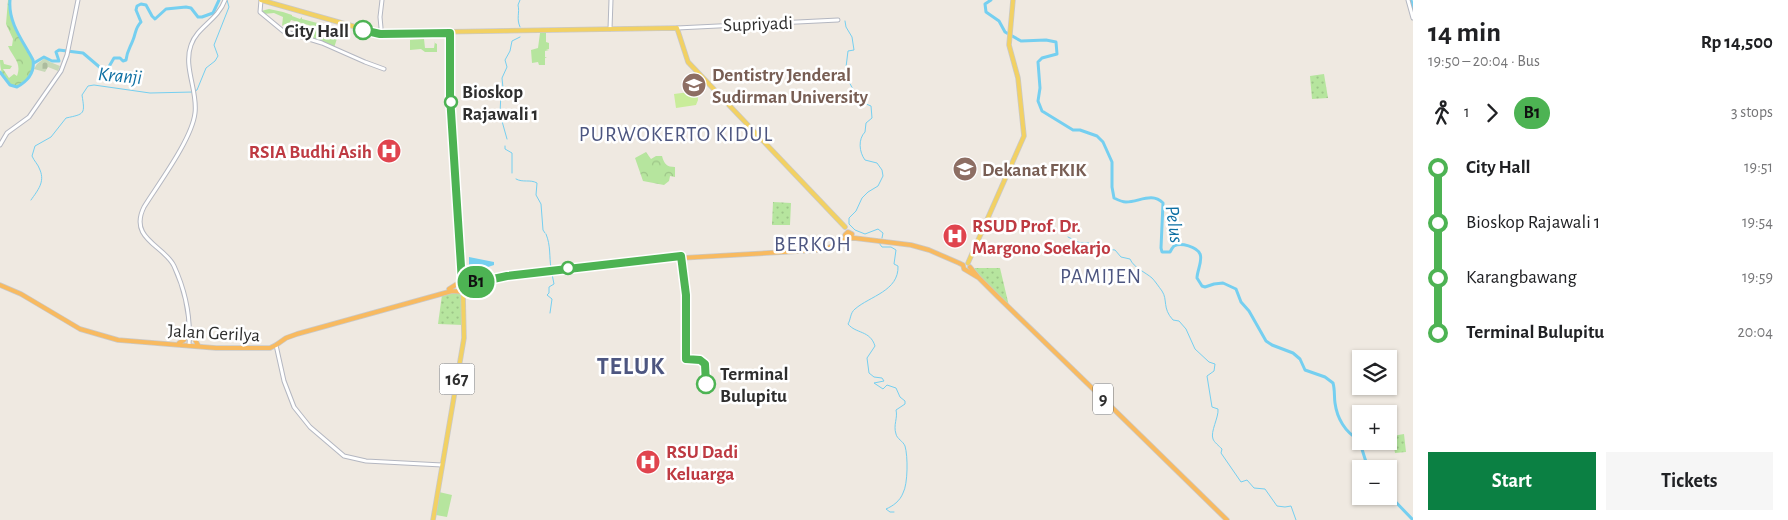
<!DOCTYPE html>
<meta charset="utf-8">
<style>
body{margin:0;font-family:"Alegreya Sans",sans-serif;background:#f6f6f6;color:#202124;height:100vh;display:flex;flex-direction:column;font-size:19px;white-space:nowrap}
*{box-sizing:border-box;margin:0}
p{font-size:16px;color:#757577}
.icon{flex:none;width:28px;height:28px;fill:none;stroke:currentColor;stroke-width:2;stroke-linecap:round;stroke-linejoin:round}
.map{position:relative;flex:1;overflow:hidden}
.details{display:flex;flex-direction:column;background:#fff;width:375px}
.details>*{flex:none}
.badge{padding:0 10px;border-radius:16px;font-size:18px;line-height:32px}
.buttons{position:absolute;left:1352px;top:350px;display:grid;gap:10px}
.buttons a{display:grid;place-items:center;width:45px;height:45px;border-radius:0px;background:#fff;box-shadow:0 1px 4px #0004;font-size:25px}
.map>.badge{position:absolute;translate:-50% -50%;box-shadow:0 0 0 2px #fff}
.legs{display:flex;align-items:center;gap:8px;height:55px;padding:0 15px;font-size:16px}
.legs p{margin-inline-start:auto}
.head{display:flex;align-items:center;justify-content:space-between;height:85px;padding:0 15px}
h1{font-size:28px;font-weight:600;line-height:38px}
.action{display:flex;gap:10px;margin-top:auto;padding:10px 15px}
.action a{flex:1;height:58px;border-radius:0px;background:#0b8043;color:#fff;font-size:20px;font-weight:600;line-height:58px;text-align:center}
.action a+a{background:#f6f6f6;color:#202124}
ul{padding:0 15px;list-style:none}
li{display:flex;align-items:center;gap:18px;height:55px;font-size:19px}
li i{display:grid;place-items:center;width:8px;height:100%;margin:0 6px;background:currentColor}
li i::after{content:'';width:12px;height:12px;margin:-6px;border:4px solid;border-radius:50%;background:#fff}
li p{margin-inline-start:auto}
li:first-child i{background:linear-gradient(#0000 50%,currentColor 0)}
li:last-child i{background:linear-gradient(currentColor 50%,#0000 0)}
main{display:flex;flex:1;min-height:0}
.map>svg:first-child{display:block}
.grass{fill:#b6e59e}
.forest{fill:url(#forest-crowns)}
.cemetery{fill:url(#cemetery-stones)}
.park{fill:url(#park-dots)}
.pitch{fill:#c9ec9a}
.water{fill:#75cff0}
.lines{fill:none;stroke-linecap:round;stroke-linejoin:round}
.stream{stroke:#75cff0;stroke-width:1}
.river{stroke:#75cff0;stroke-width:3}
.secondary-casing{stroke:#b4b7c1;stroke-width:5}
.primary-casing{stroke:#c9c9c9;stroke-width:5.5}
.trunk-casing{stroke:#c9c9c9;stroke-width:5.5}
.secondary{stroke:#fff;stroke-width:3}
.primary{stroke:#f2d163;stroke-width:4}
.trunk{stroke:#f8ba60;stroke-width:4}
.line-1-casing{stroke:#fff;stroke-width:11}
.line-1{stroke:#4db353;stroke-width:8}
.stop-1-dot{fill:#fff;stroke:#4db353;stroke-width:2.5}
.labels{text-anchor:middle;stroke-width:5;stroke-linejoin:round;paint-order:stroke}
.shield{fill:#fff;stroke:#6d6d6d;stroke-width:1}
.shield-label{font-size:18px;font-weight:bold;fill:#2e2e2e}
.street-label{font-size:19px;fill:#2e2e2e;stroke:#fff}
.stop-label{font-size:19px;font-weight:bold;fill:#2e2e2e;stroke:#fff;text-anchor:start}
.education-label{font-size:19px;font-weight:bold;fill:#785e54;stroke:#fff;text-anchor:start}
.health-label{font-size:19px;font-weight:bold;fill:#be3a42;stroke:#fff;text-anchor:start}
.water-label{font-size:20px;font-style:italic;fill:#0d6fa3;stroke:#fff}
.quarter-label{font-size:21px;letter-spacing:1px;fill:#4d5680;stroke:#fff}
.district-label{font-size:24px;font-weight:bold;letter-spacing:1px;fill:#4d5680;stroke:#fff}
</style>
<main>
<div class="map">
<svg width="1413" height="520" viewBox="0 0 1413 520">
<defs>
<pattern id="forest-crowns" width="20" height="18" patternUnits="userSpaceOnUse" patternTransform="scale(1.25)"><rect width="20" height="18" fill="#b6e59e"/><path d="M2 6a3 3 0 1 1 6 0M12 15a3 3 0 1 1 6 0" fill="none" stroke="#9dc588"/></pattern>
<pattern id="cemetery-stones" width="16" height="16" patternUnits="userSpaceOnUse" patternTransform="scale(1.25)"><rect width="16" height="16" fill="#c8d9b8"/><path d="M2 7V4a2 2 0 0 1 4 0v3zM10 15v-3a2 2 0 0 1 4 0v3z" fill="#acbb9e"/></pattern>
<pattern id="park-dots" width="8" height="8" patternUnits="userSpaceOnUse" patternTransform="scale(1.25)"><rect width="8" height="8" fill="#b6e59e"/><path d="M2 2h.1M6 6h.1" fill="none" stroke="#9dc588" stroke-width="1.8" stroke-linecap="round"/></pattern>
</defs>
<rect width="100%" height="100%" fill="#efe9e1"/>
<path class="grass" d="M269,9L283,12L292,15V16L300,19L302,17V19L321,24L320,27L340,29L334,48L310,39L312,26L291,20L289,24H285L282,26L283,17L274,13L263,14L261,11Z
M546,32V42L549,43V41V49H546L549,50L545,51V57H547L545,58V65H539L538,62L532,63L531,50L538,48L540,33Z
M424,39L425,48H434L435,41V43L437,44V52H425L421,49L410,50V40Z
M439,492L452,495L447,517L436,515Z"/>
<path class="forest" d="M8,0H10C8,23 23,41 33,60C35,73 28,81 17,87C4,85 0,71 0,60H3L4,64L12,66L10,69H3L9,78L14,74L17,76C22,62 13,58 8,46H12L13,39L6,24Z
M646,152L651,159L656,156H662C664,164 667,167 675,167V177L670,176L669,181L664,185L643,181L635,158Z"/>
<path class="cemetery" d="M45,58L50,62L60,66L58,71L48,67L45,72L34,69L37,64Z"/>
<path class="park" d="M1324,74L1328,98L1312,99L1310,76Z
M773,202L791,203L790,225H772Z
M975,268H1000L1009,306L975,272L974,269Z
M456,291L460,293L462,296L463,325L438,324L442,295Z
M1404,434L1406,452L1395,453L1392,436Z"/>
<path class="pitch" d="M697,91L698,100L696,105L676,108L674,94Z"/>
<path class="water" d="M469,257L494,262V265L488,267L490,278L479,279L469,283Z"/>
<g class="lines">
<path class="stream" d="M845,21L846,27L852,37L854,50L848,51L846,67L848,73
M520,27C516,18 520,13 518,5L520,0
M848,80L854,91L859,94
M863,99L866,104L871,106L872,118L866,123L865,132C858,139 859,152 865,160L877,163L882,170L883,176L878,186L868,192L862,198L856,211L849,218V224L855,230L865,234L878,229L883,233L882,238
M507,139L500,114L501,92L503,88L502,78L507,67L505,60L510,51L512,41L520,37
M505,146V149L512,153V173
M516,179C523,183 530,179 537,183L536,195L541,204L543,230L545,233
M31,200C38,190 45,182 40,170C38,164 34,161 32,156L35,146L51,137L66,118C85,114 85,114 82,95L88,86L94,85L150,93L193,92L197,90L206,68L215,61L218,56L214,45L229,7L227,0
M546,234C551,246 549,256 551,268
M1068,237L1080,243H1089L1088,247L1089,249L1094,247L1098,250L1104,249L1115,250L1121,257L1130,259C1134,268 1145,272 1152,278C1155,281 1159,287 1162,291C1168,300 1162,308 1173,320L1179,321L1186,329L1195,349L1209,362L1215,364L1214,371L1207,376L1212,407L1218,409C1219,417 1210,432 1213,439C1214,442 1219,446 1222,449L1221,453L1241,482L1247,480L1254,488L1265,489L1277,506L1285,507L1291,506L1296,520
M879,243L882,247H891L896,250L894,264L898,266C899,291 870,296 855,309C850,313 851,319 848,324C856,334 870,330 875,346L867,358L869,373L874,377L882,378L884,381L874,383L883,389L887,385L896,388L900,397L905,401V404L896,410C898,418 893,425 896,434C897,439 903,441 905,446C908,456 908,484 903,493C900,501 893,506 886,509L890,512H894
M550,313L552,299L547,295L549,293V287L554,284L552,274"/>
<path class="river" d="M991,0L985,4L986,12L999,21L1005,32L1021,41L1046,40L1056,42L1057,54L1042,58L1038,62L1040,88L1038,101L1042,111L1073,130H1080L1097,136L1103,142L1112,162V187L1114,198C1118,200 1122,202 1126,202C1139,202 1152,192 1163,203L1161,248L1162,252H1170C1171,250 1173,247 1174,246C1181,242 1197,247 1200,254C1203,260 1197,271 1197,278L1202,286L1205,287L1214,284L1223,283L1236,289L1241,302L1249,311L1266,341L1272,345L1293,353L1300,359L1305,370L1325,377L1333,383C1335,390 1334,396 1335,403C1337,418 1345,432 1358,439C1363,449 1364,459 1369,469
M1411,0L1413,8
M34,63L44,57L52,61H59L56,52L59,50L83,53L103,70H107L114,58H120L123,61L126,60C127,51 130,48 133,40C136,33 135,28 141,22L136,10L137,6L141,4L146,5L152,16L155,19L166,9L186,7L191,8L198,17H202L213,13L219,0
M0,72L10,85L17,87C28,81 35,73 33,60C23,41 8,23 10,0
M1389,495L1413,520"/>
<defs>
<path id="secondary" d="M261,0L260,12L283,31L322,43L365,62L384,69
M1408,0L1413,18
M677,28L838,20
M610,29L611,0
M379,33L381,28L380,17L382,0
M0,145L7,133L29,117L61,71L67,55L78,0
M189,345C191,317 186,292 174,266C165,246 128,239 144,207C159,183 192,139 195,113C198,91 183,67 191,45C197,27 218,20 225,0
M276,345L284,381L294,407L310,427L344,456L366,461L442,465"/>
<path id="primary" d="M261,0L377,33L677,28L688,62L845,227
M968,263L1024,136L1018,78L1009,45L1013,0
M433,520L464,338L463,292"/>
<path id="trunk" d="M846,239L845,235L848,232L852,234L851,238
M970,267L979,278L998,297L1090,386L1227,520
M0,285L21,294L80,329L118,340L216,348H270L276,345L286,338L297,334L452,291L464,292L471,285L496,279L681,258L819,250L826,249L846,239L854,238L911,245L929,250L959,263L963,265L964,269L979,278
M449,289L460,282L472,283
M190,331L198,345
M179,343L184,340L190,331"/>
</defs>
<use href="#secondary" class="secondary-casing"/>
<use href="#primary" class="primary-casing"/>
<use href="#trunk" class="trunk-casing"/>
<use href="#secondary" class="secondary"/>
<use href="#primary" class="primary"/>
<use href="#trunk" class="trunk"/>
</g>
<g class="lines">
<defs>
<path id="line-1" d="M363,30L380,34L450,33V96L462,282L470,284L507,276L681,256L686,295V359L700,360L705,364L706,384"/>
</defs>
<use href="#line-1" class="line-1-casing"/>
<use href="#line-1" class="line-1"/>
</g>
<defs>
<symbol id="university-disc" viewBox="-11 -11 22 22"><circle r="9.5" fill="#8d6e63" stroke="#fff"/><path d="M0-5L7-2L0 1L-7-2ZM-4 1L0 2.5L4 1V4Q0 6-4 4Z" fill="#fff"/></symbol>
<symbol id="hospital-disc" viewBox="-11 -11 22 22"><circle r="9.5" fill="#e0444e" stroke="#fff"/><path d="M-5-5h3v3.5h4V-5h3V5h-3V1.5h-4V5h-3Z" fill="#fff"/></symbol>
</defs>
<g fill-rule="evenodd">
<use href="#university-disc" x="680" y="71" width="28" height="28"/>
<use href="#hospital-disc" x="375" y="137" width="28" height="28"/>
<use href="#university-disc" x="951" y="155" width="28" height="28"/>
<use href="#hospital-disc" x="941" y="222" width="28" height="28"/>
<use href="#hospital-disc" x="634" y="448" width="28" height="28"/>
</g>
<g class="stop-1-dot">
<circle cx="363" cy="30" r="9"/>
<circle cx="451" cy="102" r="6"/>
<circle cx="568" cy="268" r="6"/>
<circle cx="706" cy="384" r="9"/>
</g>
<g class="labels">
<g class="shield">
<rect x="439.5" y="363.5" width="35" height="31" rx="4"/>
<rect x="1093" y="383.5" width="20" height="31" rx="4"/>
</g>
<g class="shield-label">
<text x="457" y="385">167</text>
<text x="1103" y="405">9</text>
</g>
<g class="street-label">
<text transform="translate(758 23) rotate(-2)" y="7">Supriyadi</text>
<text transform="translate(214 332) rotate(3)" y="7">Jalan Gerilya</text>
</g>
<g class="stop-label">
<text x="349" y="37" text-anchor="end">City Hall</text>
<text x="462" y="98">Bioskop<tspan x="462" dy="22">Rajawali 1</tspan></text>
<text x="720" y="380">Terminal<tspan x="720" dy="22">Bulupitu</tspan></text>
</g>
<g class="education-label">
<text x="712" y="81">Dentistry Jenderal<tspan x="712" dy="22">Sudirman University</tspan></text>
<text x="982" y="176">Dekanat FKIK</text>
</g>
<g class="health-label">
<text x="372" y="158" text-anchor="end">RSIA Budhi Asih</text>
<text x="972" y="232">RSUD Prof. Dr.<tspan x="972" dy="22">Margono Soekarjo</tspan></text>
<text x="666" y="458">RSU Dadi<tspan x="666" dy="22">Keluarga</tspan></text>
</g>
<g class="water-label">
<text transform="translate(120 75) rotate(5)" y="7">Kranji</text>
<text transform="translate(1175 224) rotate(82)" y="7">Pelus</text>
</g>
<g class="quarter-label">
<text x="676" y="141">PURWOKERTO KIDUL</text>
<text x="813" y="251">BERKOH</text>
<text x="1101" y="283">PAMIJEN</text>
</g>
<g class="district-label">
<text x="631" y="374">TELUK</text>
</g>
</g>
</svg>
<div class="buttons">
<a><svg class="icon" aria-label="layers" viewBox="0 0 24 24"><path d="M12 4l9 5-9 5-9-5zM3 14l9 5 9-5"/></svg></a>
<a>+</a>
<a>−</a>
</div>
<b class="badge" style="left:476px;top:282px;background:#4db353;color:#111">B1</b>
</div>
<section class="details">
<div class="head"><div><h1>14 min</h1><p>19:50 – 20:04 · Bus</p></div><b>Rp 14,500</b></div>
<div class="legs"><svg class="icon" aria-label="walk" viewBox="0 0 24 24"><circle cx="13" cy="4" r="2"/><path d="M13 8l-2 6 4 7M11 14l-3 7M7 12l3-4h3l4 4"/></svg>1<svg class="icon" aria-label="forward" viewBox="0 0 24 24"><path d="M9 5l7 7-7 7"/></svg><b class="badge" style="background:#4db353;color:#111">B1</b><p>3 stops</p></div>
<ul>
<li><i style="color:#4db353"></i><b>City Hall</b><p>19:51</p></li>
<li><i style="color:#4db353"></i><span>Bioskop Rajawali 1</span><p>19:54</p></li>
<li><i style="color:#4db353"></i><span>Karangbawang</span><p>19:59</p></li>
<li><i style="color:#4db353"></i><b>Terminal Bulupitu</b><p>20:04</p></li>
</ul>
<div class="action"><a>Start</a><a>Tickets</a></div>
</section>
</main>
